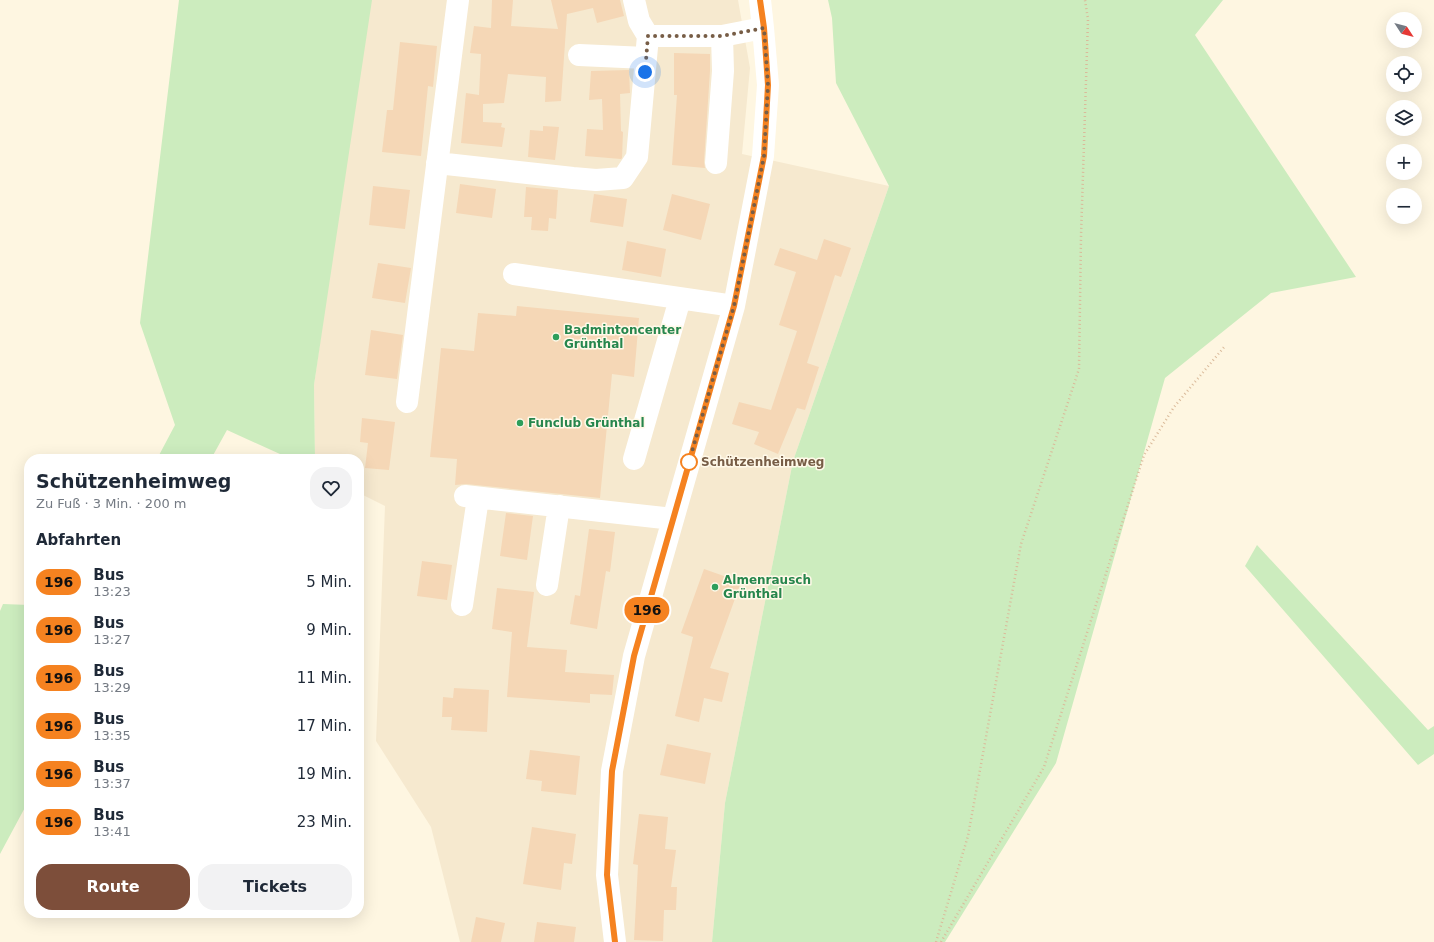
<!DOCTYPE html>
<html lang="de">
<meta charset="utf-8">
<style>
body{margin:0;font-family:"DejaVu Sans",sans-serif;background:#f2f2f3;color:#1f2937;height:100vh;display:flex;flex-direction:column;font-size:15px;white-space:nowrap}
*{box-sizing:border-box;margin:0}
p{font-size:13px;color:#747a83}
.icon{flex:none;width:22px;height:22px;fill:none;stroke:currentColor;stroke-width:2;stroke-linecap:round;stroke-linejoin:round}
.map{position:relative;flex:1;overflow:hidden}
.drawer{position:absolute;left:24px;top:454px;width:340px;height:464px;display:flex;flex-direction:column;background:#fff;border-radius:16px;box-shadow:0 4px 16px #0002}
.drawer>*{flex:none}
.badge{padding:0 8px;border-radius:13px;font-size:14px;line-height:26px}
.needle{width:26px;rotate:126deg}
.buttons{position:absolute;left:1386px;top:12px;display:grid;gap:8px}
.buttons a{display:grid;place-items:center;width:36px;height:36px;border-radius:50%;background:#fff;box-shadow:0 4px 16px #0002;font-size:20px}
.you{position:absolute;width:20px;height:20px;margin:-10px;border:3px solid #fff;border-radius:50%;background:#1a73e8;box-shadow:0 0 0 6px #1a73e833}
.map>.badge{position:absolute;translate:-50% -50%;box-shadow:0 0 0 2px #fff}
h2{padding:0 12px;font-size:15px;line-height:36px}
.round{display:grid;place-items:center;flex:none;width:42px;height:42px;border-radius:16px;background:#f2f2f3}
.head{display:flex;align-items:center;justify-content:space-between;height:68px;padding:0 12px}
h1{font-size:19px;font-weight:600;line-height:30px}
.cta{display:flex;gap:8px;margin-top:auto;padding:8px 12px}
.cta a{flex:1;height:46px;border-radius:16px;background:#7d4e3a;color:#fff;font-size:16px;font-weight:600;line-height:46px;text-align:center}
.cta a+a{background:#f2f2f3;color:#1f2937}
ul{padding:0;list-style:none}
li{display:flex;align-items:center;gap:12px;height:48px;padding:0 12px}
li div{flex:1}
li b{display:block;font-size:15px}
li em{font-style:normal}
li .badge{min-width:44px;font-weight:700;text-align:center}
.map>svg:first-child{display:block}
.residential{fill:#f6e9cf}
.green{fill:#ccecbe}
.building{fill:#f5d7b6}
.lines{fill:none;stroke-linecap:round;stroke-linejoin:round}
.path{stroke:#daba9a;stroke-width:2.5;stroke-dasharray:1 3;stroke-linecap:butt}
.minor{stroke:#fff;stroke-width:22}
.line-casing{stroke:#fff;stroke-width:9}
.line{stroke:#f58220;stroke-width:6}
.walk{stroke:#775d46;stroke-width:4;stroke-dasharray:0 7.2}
.leisure-dot{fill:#2e9e5b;stroke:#fff9e9;stroke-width:1.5}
.stop-dot{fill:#fff;stroke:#f58220;stroke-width:2}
.labels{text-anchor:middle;stroke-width:3;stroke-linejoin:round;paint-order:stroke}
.leisure-label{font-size:12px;font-weight:bold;fill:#27864d;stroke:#fff9e9;text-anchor:start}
.stop-label{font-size:12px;font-weight:bold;fill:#775d46;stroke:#fff9e9;text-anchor:start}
</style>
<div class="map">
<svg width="1434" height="942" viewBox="0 0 1434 942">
<rect width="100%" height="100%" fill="#fef6e1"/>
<path class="residential" d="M368,0H738L750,68L742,154L889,186L793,461L725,803L712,942H460L431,827L376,741L385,506L359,493V459H315L314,385Z"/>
<path class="green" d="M179,0H372L314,385L315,459H291L227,430L211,459H157L175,425L140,323Z
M828,0H1223L1195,35L1356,277L1271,293L1165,378L1056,763L945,942H712L725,803L793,461L889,186L836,83L832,18Z
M1257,545L1428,730L1434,726V754L1418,765L1245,566Z
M3,604L29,605V800L0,854V611Z"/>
<path class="building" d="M492,0H513L511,26L558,29L551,0H620L624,16L597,23L593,8L567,14L561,101L545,102L546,77L508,74L504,103L483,104V122L502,123L501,127L505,128L502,147L461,143L466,93L479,95L481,54L470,53L474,26L491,28Z
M400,42L437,46L433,87L428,86L421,156L382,152L387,110H393Z
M674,53L710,54V71L704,162L705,168L672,165L677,95H674Z
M629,70L630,93L620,94L621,131L623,132L622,158L621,159L585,156L587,129L603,130L602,99L589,100L591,71Z
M543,126L559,127L555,160L528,157L530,130L543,131Z
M460,184L496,189L492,218L456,213Z
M373,186L410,190L405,229L369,225Z
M526,187L558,190L556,219L549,218L548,231L531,230L532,217H524Z
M594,194L627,199L623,227L590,222Z
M672,194L710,204L701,240L663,230Z
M824,239L851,248L841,277L835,275L807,363L819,367L805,410L797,408L778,454L754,444L759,432L732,424L739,402L771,410L797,331L779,325L796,272L774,265L780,248L817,260Z
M627,241L666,249L661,277L622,270Z
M378,263L411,268L405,303L372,298Z
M517,306L639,318L634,377L612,374L600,498L466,484L455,485L457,459L430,457L441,348L474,351L478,313L516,316Z
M371,330L403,335L397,379L365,375Z
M362,418L395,422L389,470L365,468L368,443L360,442Z
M506,513L533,516L527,560L500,556Z
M589,529L615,532L610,572L606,571L597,629L570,624L575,595L580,596Z
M422,561L452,565L447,600L417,596Z
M704,569L741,582L710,668L729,673L722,702L704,698L699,722L675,716L693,637L681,633Z
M497,588L534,592L527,647L567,650L565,672L614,675L612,695L590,694V703L507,697L512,632L492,629Z
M454,688L489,690L487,732L451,730L452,717H442L443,697L453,698Z
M667,744L711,753L705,784L660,775Z
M530,750L580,756L576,795L541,791L542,781L526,779Z
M639,814L668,817L665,849L676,850L671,887H677L676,910H664L663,941L634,940L638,865L633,864Z
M532,827L576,834L572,864L564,863L561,890L523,884Z
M476,917L505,923L501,942H471Z
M537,922L576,927L574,942H534Z"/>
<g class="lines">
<path class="path" d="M936,942L968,836L1021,544L1079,369L1081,236L1088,19L1085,0
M941,942L1044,767L1144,455L1174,407L1225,346"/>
<path class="minor" d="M648,36H722L763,28
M579,55L646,58
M437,163L573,178L596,180L623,178L637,157L648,36L639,21L634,0
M716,163L723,71L722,36
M514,274L734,306
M407,402L458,0
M634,459L680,299
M465,496L673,519
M547,585L559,506
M462,605L478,498
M615,942L607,875L612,771L634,656L734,306L763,156L768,85L763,28L760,0"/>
</g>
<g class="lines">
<defs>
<path id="line" d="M615,942L607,875L612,771L634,656L734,306L764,156L768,85L764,28L760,0"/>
</defs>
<use href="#line" class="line-casing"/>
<use href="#line" class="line"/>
<path class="walk" d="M645,72L648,36H722L764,28L768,85L764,156L734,306L689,462"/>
</g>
<g class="leisure-dot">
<circle cx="556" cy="337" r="4"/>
<circle cx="520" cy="423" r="4"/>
<circle cx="715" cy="587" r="4"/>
</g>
<circle class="stop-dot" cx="689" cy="462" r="8"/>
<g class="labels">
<g class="leisure-label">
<text x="564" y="334">Badmintoncenter<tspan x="564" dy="14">Grünthal</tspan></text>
<text x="528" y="427">Funclub Grünthal</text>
<text x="723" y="584">Almenrausch<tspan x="723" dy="14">Grünthal</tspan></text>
</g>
<g class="stop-label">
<text x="701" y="466">Schützenheimweg</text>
</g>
</g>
</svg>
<div class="buttons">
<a><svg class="needle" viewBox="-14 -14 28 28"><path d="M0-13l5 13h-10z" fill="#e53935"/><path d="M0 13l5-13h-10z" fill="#747a83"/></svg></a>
<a><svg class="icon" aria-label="locate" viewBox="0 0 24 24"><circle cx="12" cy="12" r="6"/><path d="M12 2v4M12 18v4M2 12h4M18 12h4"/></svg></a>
<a><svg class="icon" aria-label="layers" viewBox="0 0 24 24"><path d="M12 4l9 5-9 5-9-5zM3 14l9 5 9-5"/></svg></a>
<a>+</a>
<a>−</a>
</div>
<div class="you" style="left:645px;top:72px"></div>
<b class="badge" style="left:647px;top:610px;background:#f58220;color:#111">196</b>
<section class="drawer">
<div class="head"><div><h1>Schützenheimweg</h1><p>Zu Fuß · 3 Min. · 200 m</p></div><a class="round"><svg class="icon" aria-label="heart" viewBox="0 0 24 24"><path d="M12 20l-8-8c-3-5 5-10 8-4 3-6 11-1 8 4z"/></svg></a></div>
<h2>Abfahrten</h2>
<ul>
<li><span class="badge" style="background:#f58220;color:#111">196</span><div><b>Bus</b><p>13:23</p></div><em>5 Min.</em></li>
<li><span class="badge" style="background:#f58220;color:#111">196</span><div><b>Bus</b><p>13:27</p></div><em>9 Min.</em></li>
<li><span class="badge" style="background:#f58220;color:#111">196</span><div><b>Bus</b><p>13:29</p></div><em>11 Min.</em></li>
<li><span class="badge" style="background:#f58220;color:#111">196</span><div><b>Bus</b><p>13:35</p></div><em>17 Min.</em></li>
<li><span class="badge" style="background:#f58220;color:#111">196</span><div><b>Bus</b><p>13:37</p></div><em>19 Min.</em></li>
<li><span class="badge" style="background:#f58220;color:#111">196</span><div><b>Bus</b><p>13:41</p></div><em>23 Min.</em></li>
</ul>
<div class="cta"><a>Route</a><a>Tickets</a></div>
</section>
</div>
